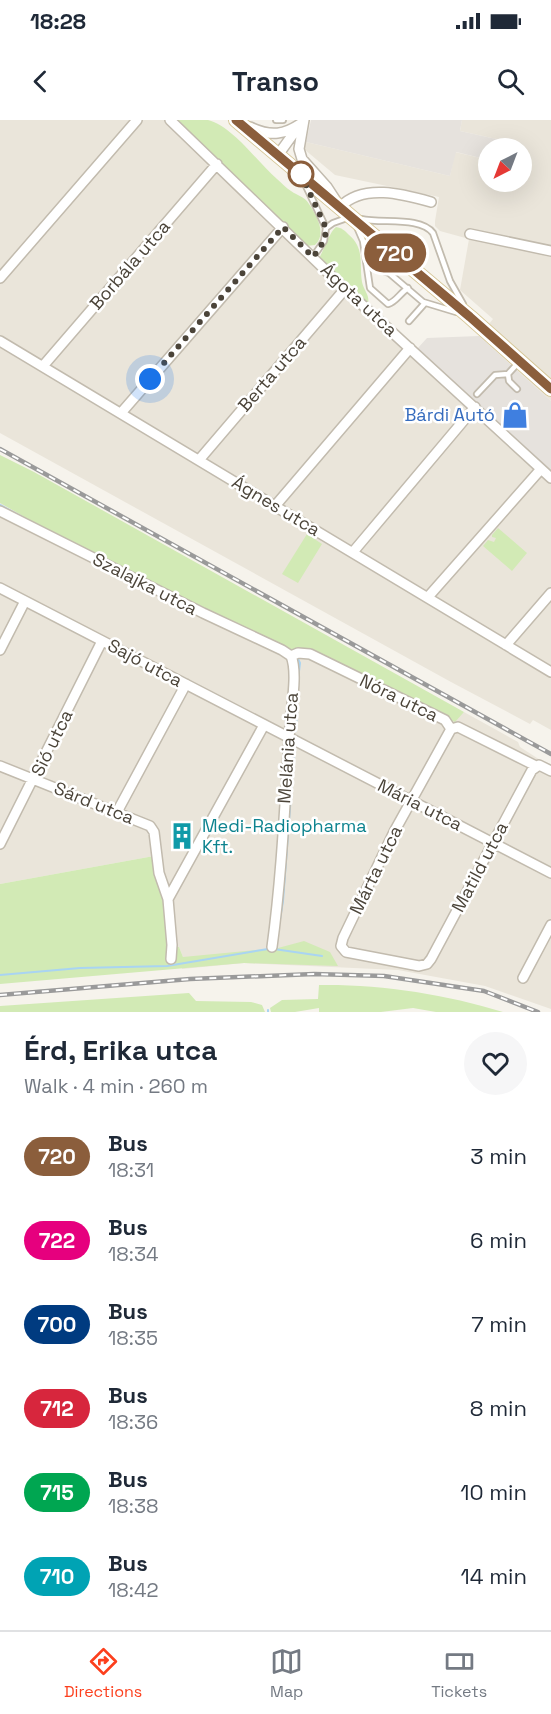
<!DOCTYPE html>
<meta charset="utf-8">
<style>
body{margin:0;font-family:"Space Grotesk",sans-serif;background:#f6f6f7;color:#1f2937;height:100vh;display:flex;flex-direction:column;font-size:22px;white-space:nowrap}
*{box-sizing:border-box;margin:0}
p{font-size:20px;color:#747a83}
.icon{flex:none;width:33px;height:33px;fill:none;stroke:currentColor;stroke-width:2;stroke-linecap:round;stroke-linejoin:round}
.map{position:relative;height:892px;overflow:hidden}
.side{display:flex;flex-direction:column;background:#fff;flex:1}
.side>*{flex:none}
.badge{padding:0 12px;border-radius:20px;font-size:21px;line-height:39px}
.needle{width:39px;rotate:222deg}
.buttons{position:absolute;left:478px;top:18px;display:grid;gap:12px}
.buttons a{display:grid;place-items:center;width:54px;height:54px;border-radius:50%;background:#fff;box-shadow:0 6px 24px #0002;font-size:30px}
.you{position:absolute;width:30px;height:30px;margin:-15px;border:4px solid #fff;border-radius:50%;background:#1a73e8;box-shadow:0 0 0 9px #1a73e833}
.map>.badge{position:absolute;translate:-50% -50%;box-shadow:0 0 0 3px #fff}
.round{display:grid;place-items:center;flex:none;width:63px;height:63px;border-radius:32px;background:#f6f6f7}
.head{display:flex;align-items:center;justify-content:space-between;height:102px;padding:0 24px}
h1{font-size:28px;font-weight:800;line-height:45px}
ul{padding:0;list-style:none}
li{display:flex;align-items:center;gap:18px;height:84px;padding:0 24px}
li div{flex:1}
li b{display:block;font-size:22px}
li em{font-style:normal}
li .badge{min-width:66px;font-weight:700;text-align:center}
.status{display:flex;justify-content:space-between;align-items:center;height:42px;padding:0 30px;background:#fff;direction:ltr}
.status svg{height:16px;fill:currentColor}
header{display:flex;justify-content:space-between;align-items:center;height:78px;padding:0 24px;background:#fff;font-size:27px;font-weight:800}
.tabs{display:flex;justify-content:space-around;align-items:center;height:84px;border-top:2px solid #e0e1e3;background:#fff;font-size:16px;color:#747a83}
.tabs a{display:grid;justify-items:center;gap:3px}
.tabs .current{color:#fc3f1d}
.map>svg:first-child{display:block}
.residential{fill:#eae5da}
.industrial{fill:#e6e2dd}
.green{fill:#d2eab5}
.lines{fill:none;stroke-linecap:round;stroke-linejoin:round}
.stream{stroke:#a9d4f2;stroke-width:2}
.service-casing{stroke:#c2bbae;stroke-width:8}
.minor-casing{stroke:#c2bbae;stroke-width:12}
.secondary-casing{stroke:#d6c79b;stroke-width:16}
.service{stroke:#fff;stroke-width:4.5}
.minor{stroke:#fff;stroke-width:9}
.secondary{stroke:#fff3cd;stroke-width:14}
.rail-casing{stroke:#9a9a9a;stroke-width:4.5}
.rail{stroke:#fff;stroke-width:2;stroke-dasharray:7;stroke-linecap:butt}
.line-casing{stroke:#fff;stroke-width:14}
.line{stroke:#8b5e3c;stroke-width:9}
.walk{stroke:#4b4439;stroke-width:6;stroke-dasharray:0 10.8}
.stop-dot{fill:#fff;stroke:#8b5e3c;stroke-width:3}
.labels{text-anchor:middle;stroke-width:5;stroke-linejoin:round;paint-order:stroke}
.street-label{font-size:18px;fill:#4b4439;stroke:#fff}
.shop-label{font-size:18px;fill:#366cbe;stroke:#fff;text-anchor:end}
.culture-label{font-size:18px;fill:#0d838f;stroke:#fff;text-anchor:start}
</style>
<div class="status"><b>18:28</b><svg viewBox="0 0 49 12"><path d="M0 12V9h3v3zM5 12V6h3v6zM10 12V3h3v9zM15 12V0h3v12zM26 1h20v11H26zM47 4h2v5h-2z"/></svg></div>
<header><svg class="icon" aria-label="back" viewBox="0 0 24 24"><path d="M15 5l-7 7 7 7"/></svg>Transo<svg class="icon" aria-label="search" viewBox="0 0 24 24"><circle cx="10" cy="10" r="6"/><path d="M15 15l6 6"/></svg></header>
<div class="map">
<svg width="551" height="892" viewBox="0 0 551 892">
<rect width="100%" height="100%" fill="#f6f3ec"/>
<path class="residential" d="M0,0H172L551,353V610L533,600L530,604L451,562L0,313Z
M462,0H551V281L479,216L493,199L460,170L469,119L440,111L435,106V101L439,77L335,55L304,29L306,22L450,56L455,32L489,40V62H522V28H518L519,24L460,11Z
M0,383L58,416L293,531L362,556L454,601L464,592L518,622L520,627L551,647V889L485,866L398,850L244,843L182,849L183,837L179,827L171,826L154,736L0,764Z"/>
<path class="industrial" d="M311,0H462L460,11L519,24L518,28H489V40L456,32L450,56L306,22Z
M479,216L551,281V353L417,229L427,218Z"/>
<path class="green" d="M172,0C183,0 198,0 208,0C234,7 258,43 277,59C282,63 286,68 291,71C298,76 304,76 309,84C317,96 327,114 315,125L306,126Z
M336,107C342,108 344,110 348,114C365,128 359,142 362,162C364,171 370,175 368,184L319,138C324,130 330,111 336,107Z
M0,335L34,352L464,592L455,602L362,556L293,531L58,416L0,383Z
M498,408L527,433L512,451L483,426L488,420L494,422L496,418L492,417V415Z
M307,414L322,424L298,463L282,454Z
M154,736L166,780L171,826L179,827L183,837L278,828L304,821L330,832L338,846L244,843L0,864V764Z
M319,865C379,864 445,874 503,892H436L413,888L381,892H319V888L295,892H271L270,888L282,880L318,879Z
M189,873L196,881L251,882L262,885L265,892H0V886Z"/>
<g class="lines">
<path class="stream" d="M0,385L22,397
M297,537L300,543L298,560
M296,611L297,581
M279,805L283,781L294,634
M274,829L322,836
M0,855L80,848L167,846L268,829
M268,892V890"/>
<defs>
<path id="service" d="M276,0H283
M305,64L326,108L333,103L347,98
M361,99C382,104 420,96 433,113L450,161L463,184
M357,107L363,121L370,168L388,184C396,182 400,173 408,168
M313,137L324,121L326,108
M367,141L377,149L389,153L423,182L456,192
M409,201L425,183
M508,254L509,261L517,269
M477,274L495,255L508,254L518,243"/>
<path id="minor" d="M170,0L345,169L551,358
M304,0L299,29L302,39L327,67L340,87C363,63 403,74 431,82
M250,7C271,17 285,15 303,2
M278,35L296,10
M470,114L551,131
M0,158L137,0
M0,221L551,552
M43,246L217,44
M121,293L283,107
M199,340L345,169
M275,386L410,228
M0,391L203,493L282,530L291,536
M353,432L475,287
M0,468L551,753
M428,477L541,349
M506,525L551,473
M0,530L25,481
M291,536L298,533L310,534L445,600L451,609
M451,609L394,712L343,818L341,826L346,832L419,846L427,844L431,839L532,650L539,645L551,651
M451,609L458,607L536,646
M0,646L150,706L154,712L159,753L168,779
M117,692L186,564
M0,724L102,521
M272,827C282,754 285,679 290,605C291,587 298,553 291,536
M171,839L172,825L168,779L264,605
M523,858L551,805"/>
<path id="secondary" d="M236,0L470,197L551,269"/>
</defs>
<use href="#service" class="service-casing"/>
<use href="#minor" class="minor-casing"/>
<use href="#secondary" class="secondary-casing"/>
<use href="#service" class="service"/>
<use href="#minor" class="minor"/>
<use href="#secondary" class="secondary"/>
<defs>
<path id="rail" d="M0,329L551,634
M0,875L190,859L314,854L384,856L484,871L538,892"/>
</defs>
<use href="#rail" class="rail-casing"/>
<use href="#rail" class="rail"/>
</g>
<g class="lines">
<defs>
<path id="line" d="M236,0L470,197L551,269"/>
</defs>
<use href="#line" class="line-casing"/>
<use href="#line" class="line"/>
<path class="walk" d="M150,259L283,107L313,137C320,128 326,120 326,108L301,54"/>
</g>
<defs>
<symbol id="shop-bare" viewBox="-9 -9 18 18"><path d="M-5-2.5h2.3a2.7 3.5 0 0 1 5.4 0H5L5.5 6h-11ZM-1.5-2.5h3a1.5 2.3 0 0 0-3 0Z" fill="#3f7fe0" stroke="#fff" stroke-width="2.5" paint-order="stroke"/></symbol>
<symbol id="building-bare" viewBox="-9 -9 18 18"><path d="M-4-6H4V6H1V3H-1V6H-4ZM-2.5-4.3h1.7v1.8h-1.7ZM.8-4.3h1.7v1.8H.8ZM-2.5-1h1.7V.8h-1.7ZM.8-1h1.7V.8H.8Z" fill="#0f9aa8" stroke="#fff" stroke-width="2.5" paint-order="stroke"/></symbol>
</defs>
<g fill-rule="evenodd">
<use href="#shop-bare" x="496" y="276" width="38" height="38"/>
<use href="#building-bare" x="163" y="697" width="38" height="38"/>
</g>
<circle class="stop-dot" cx="301" cy="54" r="12"/>
<g class="labels">
<g class="street-label">
<text transform="translate(130 145) rotate(-49)" y="6">Borbála utca</text>
<text transform="translate(359 180) rotate(43)" y="6">Ágota utca</text>
<text transform="translate(272 254) rotate(-49)" y="6">Berta utca</text>
<text transform="translate(276 386) rotate(31)" y="6">Ágnes utca</text>
<text transform="translate(145 464) rotate(27)" y="6">Szalajka utca</text>
<text transform="translate(145 543) rotate(28)" y="6">Sajó utca</text>
<text transform="translate(399 578) rotate(26)" y="6">Nóra utca</text>
<text transform="translate(52 623) rotate(-64)" y="6">Sió utca</text>
<text transform="translate(288 628) rotate(-86)" y="6">Melánia utca</text>
<text transform="translate(94 683) rotate(22)" y="6">Sárd utca</text>
<text transform="translate(420 685) rotate(27)" y="6">Mária utca</text>
<text transform="translate(480 747) rotate(-62)" y="6">Matild utca</text>
<text transform="translate(376 750) rotate(-64)" y="6">Márta utca</text>
</g>
<g class="shop-label">
<text x="495" y="301">Bárdi Autó</text>
</g>
<g class="culture-label">
<text x="202" y="712">Medi-Radiopharma<tspan x="202" dy="21">Kft.</tspan></text>
</g>
</g>
</svg>
<div class="buttons">
<a><svg class="needle" viewBox="-14 -14 28 28"><path d="M0-13l5 13h-10z" fill="#e53935"/><path d="M0 13l5-13h-10z" fill="#747a83"/></svg></a>
</div>
<div class="you" style="left:150px;top:259px"></div>
<b class="badge" style="left:395px;top:133px;background:#8b5e3c;color:#fff">720</b>
</div>
<section class="side">
<div class="head"><div><h1>Érd, Erika utca</h1><p>Walk · 4 min · 260 m</p></div><a class="round"><svg class="icon" aria-label="heart" viewBox="0 0 24 24"><path d="M12 20l-8-8c-3-5 5-10 8-4 3-6 11-1 8 4z"/></svg></a></div>
<ul>
<li><span class="badge" style="background:#8b5e3c;color:#fff">720</span><div><b>Bus</b><p>18:31</p></div><em>3 min</em></li>
<li><span class="badge" style="background:#e6007e;color:#fff">722</span><div><b>Bus</b><p>18:34</p></div><em>6 min</em></li>
<li><span class="badge" style="background:#003b80;color:#fff">700</span><div><b>Bus</b><p>18:35</p></div><em>7 min</em></li>
<li><span class="badge" style="background:#d7263d;color:#fff">712</span><div><b>Bus</b><p>18:36</p></div><em>8 min</em></li>
<li><span class="badge" style="background:#00a651;color:#fff">715</span><div><b>Bus</b><p>18:38</p></div><em>10 min</em></li>
<li><span class="badge" style="background:#00a3b4;color:#fff">710</span><div><b>Bus</b><p>18:42</p></div><em>14 min</em></li>
</ul>
</section>
<nav class="tabs">
<a class="current"><svg class="icon" aria-label="directions" viewBox="0 0 24 24"><path d="M12 3l9 9-9 9-9-9zM9 14v-3h6M13 9l2 2-2 2"/></svg>Directions</a>
<a><svg class="icon" aria-label="map" viewBox="0 0 24 24"><path d="M3 6l6-2 6 2 6-2v14l-6 2-6-2-6 2zM9 4v14M15 6v14"/></svg>Map</a>
<a><svg class="icon" aria-label="tickets" viewBox="0 0 24 24"><path d="M3 7h18v10H3zM15 7v10"/></svg>Tickets</a>
</nav>
